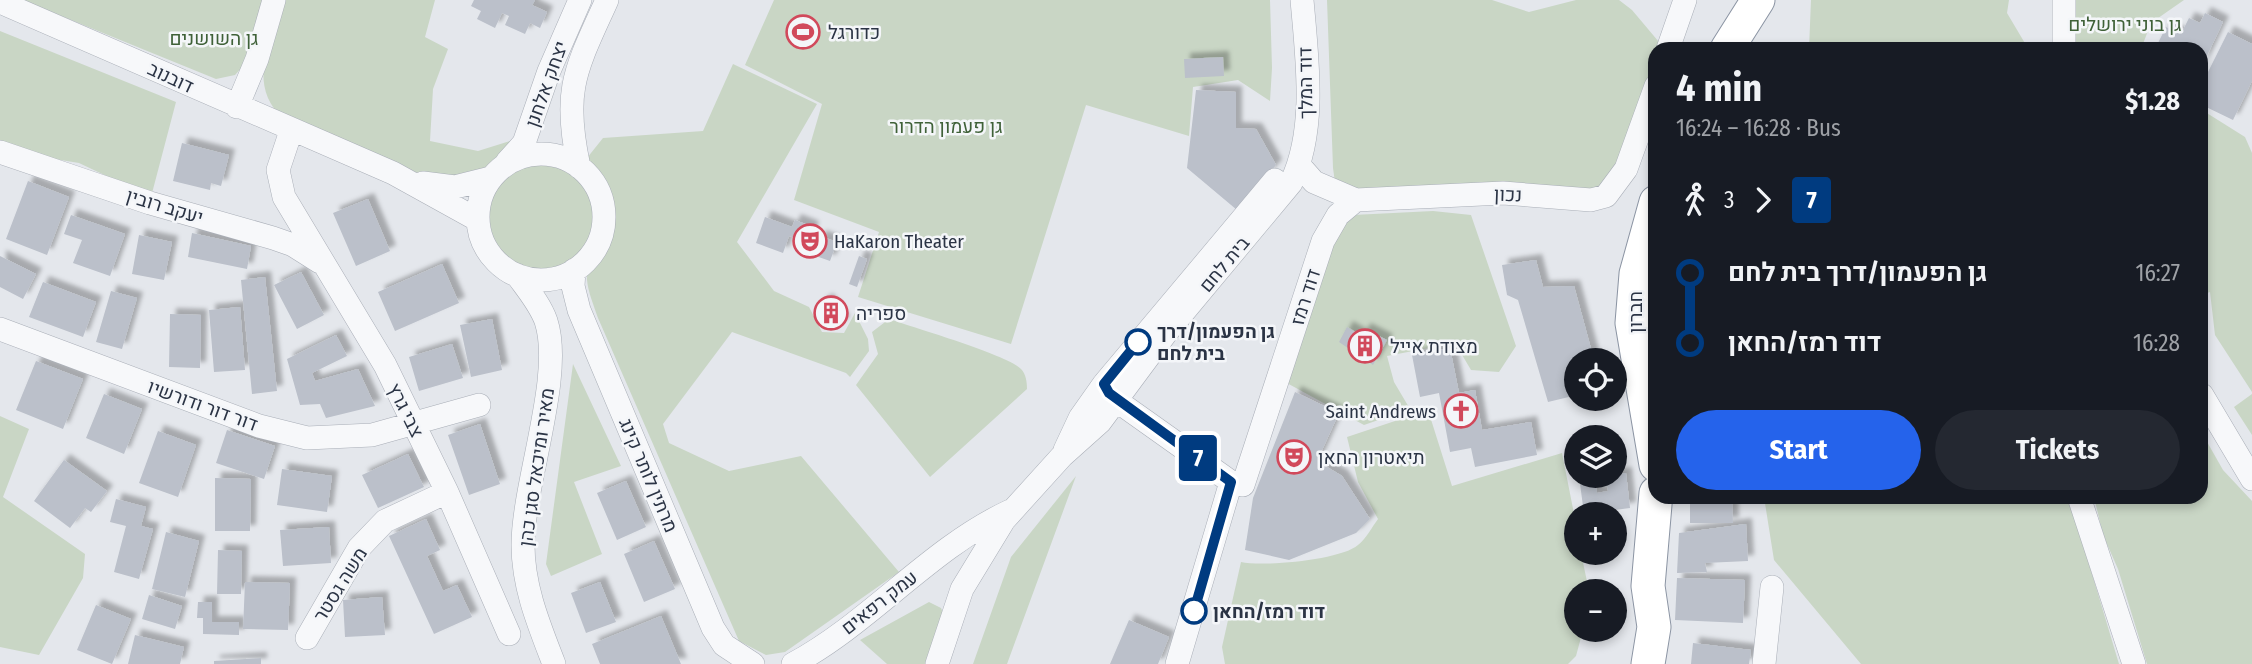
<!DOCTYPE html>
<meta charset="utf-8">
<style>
body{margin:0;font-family:"Fira Sans Condensed",Heebo,sans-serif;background:#242831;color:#f1f3f6;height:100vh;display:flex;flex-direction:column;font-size:26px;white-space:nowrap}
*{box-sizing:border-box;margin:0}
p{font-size:23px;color:#9ea1a6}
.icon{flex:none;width:38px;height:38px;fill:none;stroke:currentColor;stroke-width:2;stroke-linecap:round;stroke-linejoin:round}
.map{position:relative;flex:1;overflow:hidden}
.details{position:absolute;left:1648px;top:42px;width:560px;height:462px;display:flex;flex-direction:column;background:#171b24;border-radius:21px;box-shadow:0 4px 10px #0003}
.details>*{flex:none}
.badge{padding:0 14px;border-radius:5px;font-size:24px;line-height:46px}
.tools{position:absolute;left:1564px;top:348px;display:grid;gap:14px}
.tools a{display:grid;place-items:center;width:63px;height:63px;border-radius:50%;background:#171b24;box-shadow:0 4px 10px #0003;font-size:35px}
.map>.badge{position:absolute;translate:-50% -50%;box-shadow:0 0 0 4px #fff}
.legs{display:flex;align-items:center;gap:10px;height:77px;padding:0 28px;font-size:23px}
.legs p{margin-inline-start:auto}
.head{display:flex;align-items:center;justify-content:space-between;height:119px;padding:0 28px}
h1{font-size:38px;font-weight:700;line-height:52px}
.cta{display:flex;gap:14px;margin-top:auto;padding:14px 28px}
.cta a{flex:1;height:80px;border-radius:42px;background:#2563eb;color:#fff;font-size:28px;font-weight:700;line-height:80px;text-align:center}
.cta a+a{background:#242831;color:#f1f3f6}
ul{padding:0 28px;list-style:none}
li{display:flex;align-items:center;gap:24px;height:70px;font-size:26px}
li i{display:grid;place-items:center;width:10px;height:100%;margin:0 9px;background:currentColor}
li i::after{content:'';width:18px;height:18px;margin:-9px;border:5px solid;border-radius:50%;background:#171b24}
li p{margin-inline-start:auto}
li:first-child i{background:linear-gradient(#0000 50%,currentColor 0)}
li:last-child i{background:linear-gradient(currentColor 50%,#0000 0)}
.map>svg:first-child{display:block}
.green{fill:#c9d6c5}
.building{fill:#bbc0ca;filter:url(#shadow)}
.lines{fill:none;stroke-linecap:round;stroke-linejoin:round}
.minor-casing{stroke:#a9aeb7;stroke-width:24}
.highway-casing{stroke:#8b94a3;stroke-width:35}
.minor{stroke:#f7f8fa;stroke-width:23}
.highway{stroke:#fff;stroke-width:33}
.line-1-casing{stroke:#fff;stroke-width:16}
.line-1{stroke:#003b80;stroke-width:10}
.stop-1-dot{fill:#fff;stroke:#003b80;stroke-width:3.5}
.labels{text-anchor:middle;stroke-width:5;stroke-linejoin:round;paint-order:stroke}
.park-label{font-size:19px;fill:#3f6138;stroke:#f4f6f9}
.poi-label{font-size:19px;fill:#2b3445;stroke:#f4f6f9;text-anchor:start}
.street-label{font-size:19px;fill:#2b3445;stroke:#f4f6f9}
.stop-label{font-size:19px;font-weight:bold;fill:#2b3445;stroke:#f4f6f9;text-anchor:start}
</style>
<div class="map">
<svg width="2252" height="664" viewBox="0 0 2252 664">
<defs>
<filter id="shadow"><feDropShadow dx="6" dy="-6" stdDeviation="2" flood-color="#0004"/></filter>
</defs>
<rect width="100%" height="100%" fill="#e4e7ec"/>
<path class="green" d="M22,0H265L245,64L235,75L216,79Z
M281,0H435L425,37L448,49L433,89L430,141L478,151L513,140C505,157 493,175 472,178C418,185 334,141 284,119C246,86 270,41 281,0Z
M774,0H1270L1272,68L1270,101L1238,80L1193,87L1189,136L1086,105L1011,344L858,297L879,232L794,200L822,104L745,65Z
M1327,0H1492L1529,12L1576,0H1619L1632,10L1664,48L1656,49C1655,102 1628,145 1602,190H1336L1333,168Z
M1811,0H2009L2007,13L2026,45L2025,49H1809Z
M2075,0H2184L2151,23L2141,49H2076Z
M0,31L176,102L151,197L79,163L0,150Z
M733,64L817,104L737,242L774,291L809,307L822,332L844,333L855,313L868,339L869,351L850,377L846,373L732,332L663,424L669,443L729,471L801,456L899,572L785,652L766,655L739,641L598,318C594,306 588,292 587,280C586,269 594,259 599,250C620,216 606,188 587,158L603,138L703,131Z
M2202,110L2245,137L2252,153V392L2215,335L2210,292L2202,295Z
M481 217a60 60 0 1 1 120 0a60 60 0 1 1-120 0Z
M1433,211L1471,215L1516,346L1499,372L1471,370L1455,343L1387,356L1394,382L1410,409L1364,425L1285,382L1337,233L1353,215Z
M889,319C912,327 1008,355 1021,369C1026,374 1027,382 1027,389L930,477L856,385L878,354L872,332Z
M573,364L621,466L574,482L602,554L551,576L546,564Z
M2252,394V435L2234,407Z
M1428,410L1452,486L1562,453L1577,529V553H1581L1589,591L1577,592V630H1583L1576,656L1568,664H1225L1222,647L1241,562C1263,567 1341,560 1358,545C1366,539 1372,527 1378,519L1358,482L1347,437Z
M0,416L29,429L3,497L85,554L83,578L39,655L0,647Z
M2202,433L2223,470L2252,501V664H2147L2118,569L2103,535L2094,497H2202Z
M1076,476L1007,664H973L1011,557Z
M1764,497H2069L2119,664H1861L1774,560Z
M929,602L941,608L944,615L928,664H887L860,640Z"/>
<path class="building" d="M474,0H535L532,5L547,12L540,28L530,23L525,34L505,25L509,16L502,13L495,28L477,19L481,11L471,6Z
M2205,13L2223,22L2202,66V49H2155L2166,27L2181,34L2189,18L2200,23Z
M2228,32L2252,44V81L2233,120L2202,105V84Z
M1223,57L1224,76L1185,78L1184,59Z
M1196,90L1236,92V128L1256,129L1276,165L1237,210L1187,168Z
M182,143L229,155L221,186L211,183L210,190L173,181Z
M28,181L69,197L47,255L6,239Z
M368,199L390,251L356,266L333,213Z
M71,215L125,234L110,276L73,263L82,240L64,234Z
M765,217L792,227L795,220L813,227L808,242L789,236L783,253L756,243Z
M192,233L251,246L247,269L188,257Z
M139,235L172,242L164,280L132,274Z
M820,236L837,242L830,261L813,255Z
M0,256L36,274L23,299L0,287Z
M859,256L867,259L857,287L849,284Z
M1536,260L1543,287L1574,286L1593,356V360H1577V395L1548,402L1518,300L1507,295L1502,265Z
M442,264L459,303L395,331L378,292Z
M301,272L324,315L297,329L274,285Z
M265,277L277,391L252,394L241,280Z
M43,282L96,302L83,337L29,317Z
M111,291L137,298L122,349L96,342Z
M827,299L844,322L835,328L819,305Z
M240,307L245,370L214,372L209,310Z
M170,314L201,315L200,368L169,367Z
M492,319L502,370L471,377L460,325Z
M1347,327L1361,335L1365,329L1387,340L1373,365L1339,342Z
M336,335L347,356L312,373L315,381L358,369L375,406L326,418L320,404L300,405L287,359Z
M452,344L463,378L419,391L409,357Z
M1450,348L1459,393L1475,390L1482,430L1531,422L1537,455L1475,467L1471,448L1450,452L1439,393L1420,397L1412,355Z
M36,361L83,379L63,429L16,410Z
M1295,392L1339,413L1317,461L1342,476L1370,519L1356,533L1289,560L1245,550L1253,498Z
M104,394L142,409L124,454L86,438Z
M480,424L500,484L469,495L448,435Z
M227,430L275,446L264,479L216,463Z
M158,431L196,445L178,497L139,483Z
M408,454L424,487L378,508L362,475Z
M64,460L107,491L91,512L85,508L70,528L34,501Z
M282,469L332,476L327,512L277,505Z
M1626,473L1630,508L1584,514L1579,476H1595L1597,493L1608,491L1606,476Z
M215,478L251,479L250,531H215Z
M626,481L646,527L617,540L597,493Z
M116,499L146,507L141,526L153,529L139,579L114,572L126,526L110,522Z
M1690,499H1732L1733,523H1690Z
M426,519L440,550L427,556L443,591L457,585L472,617L434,634L389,536Z
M1746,524L1748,561L1705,563L1707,572L1677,573L1679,533Z
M329,527L331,563L283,566L280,530Z
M166,532L199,541L185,597L152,589Z
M654,541L675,589L644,602L624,554Z
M218,550L242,551L241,594H217Z
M1677,578L1745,580L1743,623L1675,620Z
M245,582L290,583L288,630L243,629Z
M600,582L616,622L586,633L571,593Z
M149,595L182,606L175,629L142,619Z
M382,597L385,635L345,637L343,600Z
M198,602H212V622H239V635L203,634V618H197Z
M96,605L131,619L112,664L77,650Z
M661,616L681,664H600L592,644Z
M1129,620L1169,637L1158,664H1110Z
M135,635L184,647L180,664H128Z
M1693,643L1751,650L1749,664H1691Z
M261,658V664H214V661Z"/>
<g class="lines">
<defs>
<path id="minor" d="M2064,0V49
M0,2L393,173L478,220
M1668,49L1685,0
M237,107L257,59L274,0
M291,131L278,170L284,197L385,365L447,492L509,634
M0,152L150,203L273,238L293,245L320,262
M478 217a63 63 0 1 1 126 0a63 63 0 1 1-126 0Z
M507,162L524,143L549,71L580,0
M1299,165L1314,182L1356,200L1503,193L1591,200L1606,196L1626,169L1656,86
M579,167C562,89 576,69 607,0
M423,183L455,187L491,178
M574,270L573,286L579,310L713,628L724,645L753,664
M517,275C527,289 540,304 546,321C564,376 523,483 523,545C523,587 539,625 554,664
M0,329L259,426L307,438L372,435L479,405
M1108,391L1117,401L1231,482L1243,485L1323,241L1338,215L1356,200
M2202,395L2252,479
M1065,450L1080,418L1104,384L1275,180
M2079,497L2134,664
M307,638L359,548L385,521L447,492
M793,664C871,622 929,549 1010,511
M937,664L962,589L1004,520L1062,456L1100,422L1166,333L1291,183C1317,130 1307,58 1302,0
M1177,664L1231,482
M1764,664L1772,587"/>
<path id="highway" d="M1727,49L1758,0
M1656,202L1636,274L1632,323L1656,465
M1648,664L1654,627L1648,586L1656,493"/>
</defs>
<use href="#minor" class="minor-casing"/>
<use href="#highway" class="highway-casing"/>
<use href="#minor" class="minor"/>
<use href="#highway" class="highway"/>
</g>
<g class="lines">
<defs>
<path id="line-1" d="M1138,342L1104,384L1109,393L1231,482L1194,611"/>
</defs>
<use href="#line-1" class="line-1-casing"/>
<use href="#line-1" class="line-1"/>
</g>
<defs>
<symbol id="stadium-ring" viewBox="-11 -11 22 22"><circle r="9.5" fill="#f4f6f9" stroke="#d1495b" stroke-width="1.5"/><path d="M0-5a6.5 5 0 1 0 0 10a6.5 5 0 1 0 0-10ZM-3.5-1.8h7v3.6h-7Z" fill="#d1495b"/></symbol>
<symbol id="theatre-ring" viewBox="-11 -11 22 22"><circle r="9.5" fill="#f4f6f9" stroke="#d1495b" stroke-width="1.5"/><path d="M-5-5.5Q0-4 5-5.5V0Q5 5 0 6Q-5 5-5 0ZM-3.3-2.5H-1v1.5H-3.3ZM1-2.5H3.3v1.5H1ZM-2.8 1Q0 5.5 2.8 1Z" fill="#d1495b"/></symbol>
<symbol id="building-ring" viewBox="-11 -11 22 22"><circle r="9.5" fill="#f4f6f9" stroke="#d1495b" stroke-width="1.5"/><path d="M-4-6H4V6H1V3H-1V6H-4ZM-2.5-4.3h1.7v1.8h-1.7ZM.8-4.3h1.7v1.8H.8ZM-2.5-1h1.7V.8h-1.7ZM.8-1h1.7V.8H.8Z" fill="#d1495b"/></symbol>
<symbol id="church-ring" viewBox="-11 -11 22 22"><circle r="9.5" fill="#f4f6f9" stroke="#d1495b" stroke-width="1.5"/><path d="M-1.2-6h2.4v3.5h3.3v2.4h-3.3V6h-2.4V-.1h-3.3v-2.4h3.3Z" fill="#d1495b"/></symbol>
</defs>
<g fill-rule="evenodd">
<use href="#stadium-ring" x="784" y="13" width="38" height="38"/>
<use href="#theatre-ring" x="791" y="222" width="38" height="38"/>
<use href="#building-ring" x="812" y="294" width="38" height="38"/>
<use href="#building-ring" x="1346" y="327" width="38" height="38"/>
<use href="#church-ring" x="1442" y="392" width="38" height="38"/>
<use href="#theatre-ring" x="1275" y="438" width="38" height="38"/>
</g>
<g class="stop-1-dot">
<circle cx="1138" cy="342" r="12"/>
<circle cx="1194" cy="611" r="12"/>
</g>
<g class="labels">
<g class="park-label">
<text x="2125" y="31">גן בוני ירושלים</text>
<text x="214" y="45">גן השושנים</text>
<text x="946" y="133">גן פעמון הדרור</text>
</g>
<g class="poi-label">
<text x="828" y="39">כדורגל</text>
<text x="834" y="248">HaKaron Theater</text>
<text x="856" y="320">ספריה</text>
<text x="1390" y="353">מצודת אייל</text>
<text x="1436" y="418" text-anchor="end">Saint Andrews</text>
<text x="1318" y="464">תיאטרון החאן</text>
</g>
<g class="street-label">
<text transform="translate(171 77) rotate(25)" y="7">דובנוב</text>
<text transform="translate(1305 83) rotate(-91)" y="7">דוד המלך</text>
<text transform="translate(546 84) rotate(-70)" y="7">יצחק אלחנן</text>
<text transform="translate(1508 194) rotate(2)" y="7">נכון</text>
<text transform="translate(165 206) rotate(17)" y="7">יעקב רובין</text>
<text transform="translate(1224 264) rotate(-50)" y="7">בית לחם</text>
<text transform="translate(1305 297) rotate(-72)" y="7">דוד רמז</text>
<text transform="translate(1635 312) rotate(-90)" y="7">חברון</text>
<text transform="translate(203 405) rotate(20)" y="7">דור דור ודורשיו</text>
<text transform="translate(406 410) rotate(64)" y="7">צבי גרץ</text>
<text transform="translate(536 467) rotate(-82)" y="7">מאיר ומיכאל סגן כהן</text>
<text transform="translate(649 475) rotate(67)" y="7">מרתין לותר קינג</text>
<text transform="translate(340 584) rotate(-58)" y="7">משה גסטר</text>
<text transform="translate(879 602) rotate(-38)" y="7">עמק רפאים</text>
</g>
<g class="stop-label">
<text x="1157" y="338">גן הפעמון/דרך<tspan x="1157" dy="22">בית לחם</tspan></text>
<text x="1213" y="618">דוד רמז/החאן</text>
</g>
</g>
</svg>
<div class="tools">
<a><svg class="icon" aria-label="locate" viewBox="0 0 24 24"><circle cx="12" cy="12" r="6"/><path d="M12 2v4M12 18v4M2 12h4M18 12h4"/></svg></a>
<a><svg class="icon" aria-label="layers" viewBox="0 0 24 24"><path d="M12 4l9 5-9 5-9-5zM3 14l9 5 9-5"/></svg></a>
<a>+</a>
<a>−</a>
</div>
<b class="badge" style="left:1198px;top:458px;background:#003b80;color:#fff">7</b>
<section class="details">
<div class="head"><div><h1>4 min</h1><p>16:24 – 16:28 · Bus</p></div><b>$1.28</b></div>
<div class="legs"><svg class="icon" aria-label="walk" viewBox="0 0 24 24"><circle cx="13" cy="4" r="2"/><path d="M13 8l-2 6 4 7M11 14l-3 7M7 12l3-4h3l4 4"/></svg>3<svg class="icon" aria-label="forward" viewBox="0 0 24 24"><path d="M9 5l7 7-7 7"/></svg><b class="badge" style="background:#003b80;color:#fff">7</b></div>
<ul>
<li><i style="color:#003b80"></i><b>גן הפעמון/דרך בית לחם</b><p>16:27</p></li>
<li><i style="color:#003b80"></i><b>דוד רמז/החאן</b><p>16:28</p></li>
</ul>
<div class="cta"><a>Start</a><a>Tickets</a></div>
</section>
</div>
